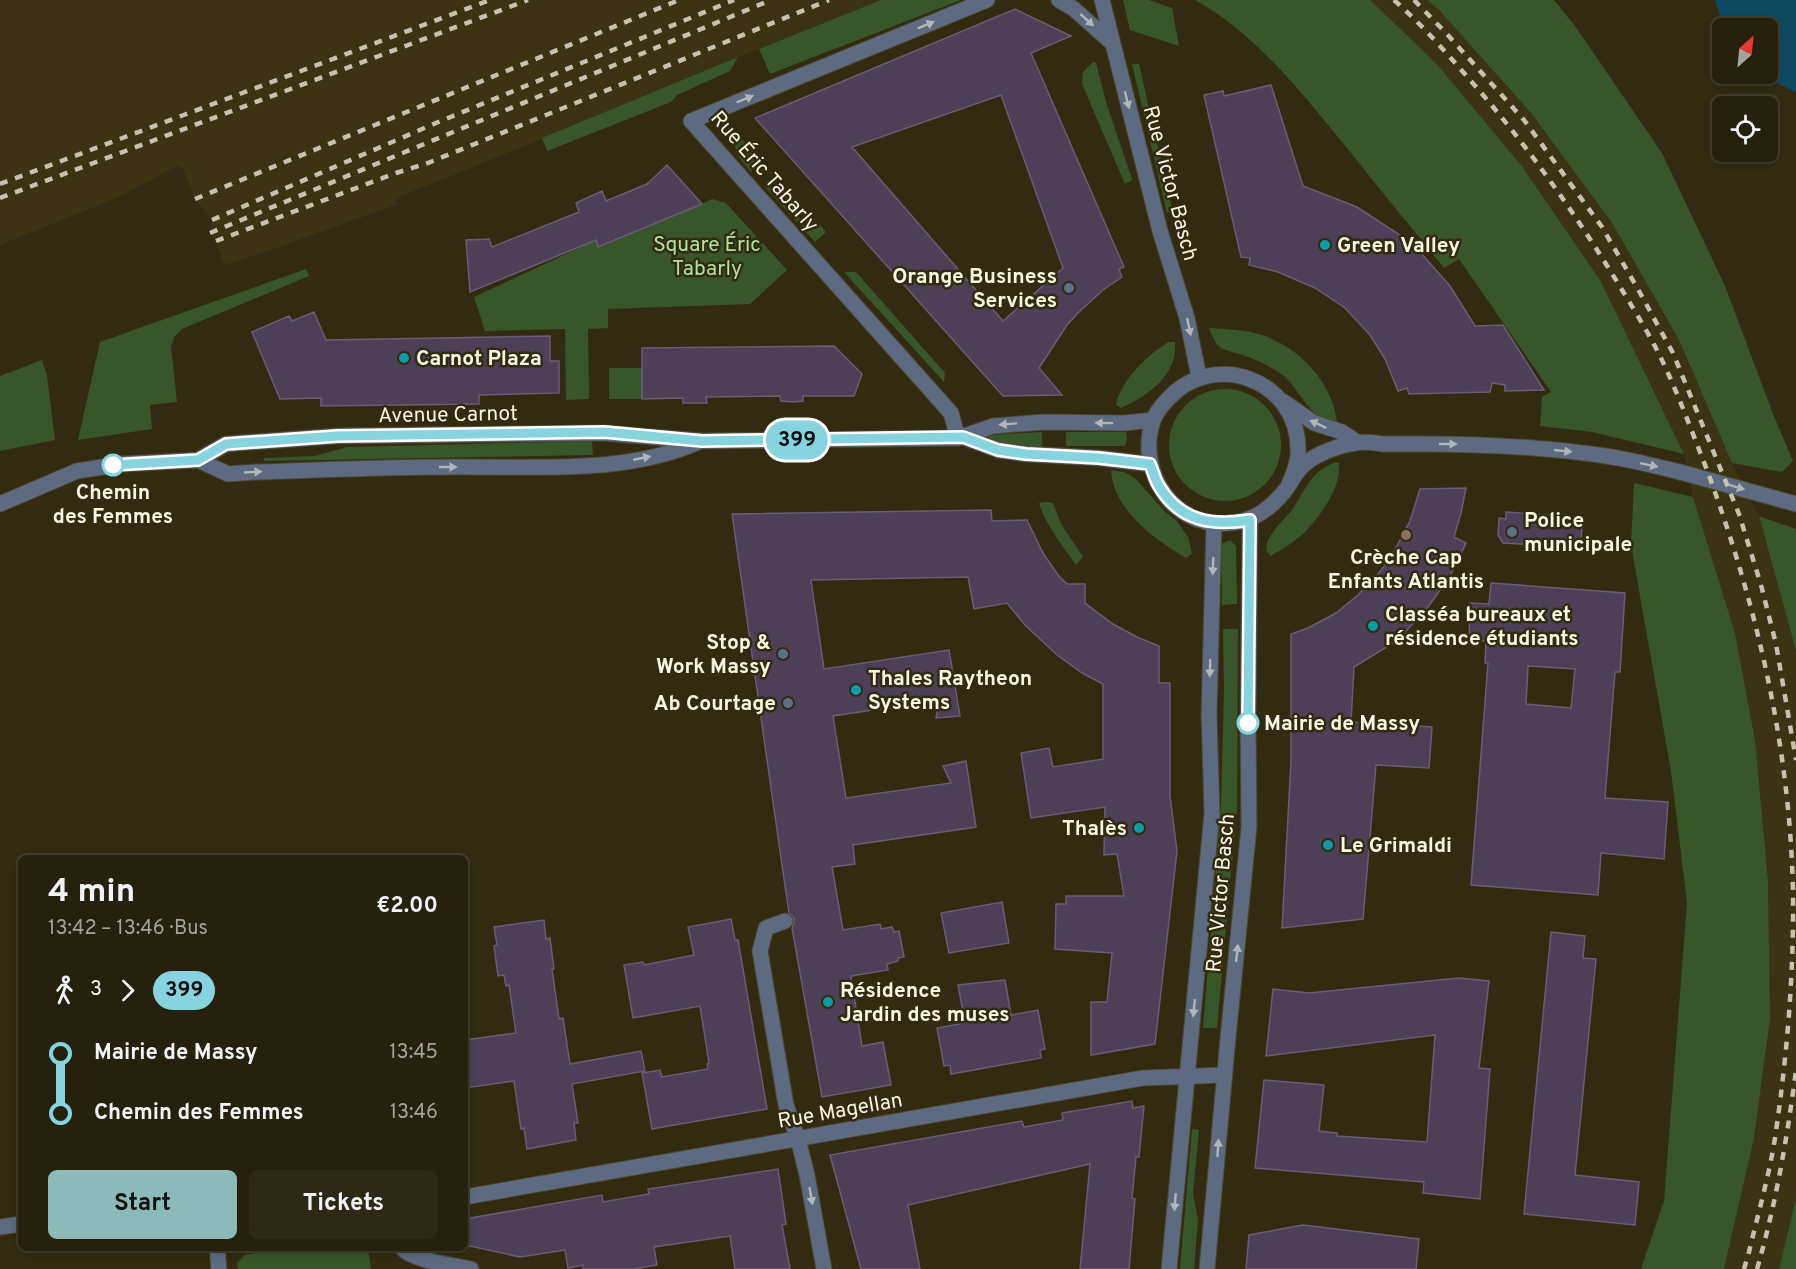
<!DOCTYPE html>
<meta charset="utf-8">
<style>
body{margin:0;font-family:Overpass,sans-serif;background:#2e2817;color:#f1f3f6;height:100vh;display:flex;flex-direction:column;font-size:22px;white-space:nowrap}
*{box-sizing:border-box;margin:0}
p{font-size:20px;color:#a4a39e}
.icon{flex:none;width:33px;height:33px;fill:none;stroke:currentColor;stroke-width:2;stroke-linecap:round;stroke-linejoin:round}
.map{position:relative;flex:1;overflow:hidden}
.drawer{position:absolute;left:18px;top:855px;width:450px;height:396px;display:flex;flex-direction:column;background:#26200e;border-radius:9px;box-shadow:0 3px 9px #0003,0 0 0 2px #423e2e}
.drawer>*{flex:none}
.badge{padding:0 12px;border-radius:20px;font-size:21px;line-height:39px}
.needle{width:39px;rotate:27deg}
.buttons{position:absolute;left:1712px;top:18px;display:grid;gap:12px}
.buttons a{display:grid;place-items:center;width:66px;height:66px;border-radius:9px;background:#26200e;box-shadow:0 3px 9px #0003,0 0 0 2px #423e2e;font-size:30px}
.map>.badge{position:absolute;translate:-50% -50%;box-shadow:0 0 0 3px #fff}
.legs{display:flex;align-items:center;gap:9px;height:66px;padding:0 30px;font-size:20px}
.legs p{margin-inline-start:auto}
.head{display:flex;align-items:center;justify-content:space-between;height:102px;padding:0 30px}
h1{font-size:33px;font-weight:700;line-height:45px}
.cta{display:flex;gap:12px;margin-top:auto;padding:12px 30px}
.cta a{flex:1;height:69px;border-radius:9px;background:#8bbbb9;color:#111;font-size:24px;font-weight:700;line-height:69px;text-align:center}
.cta a+a{background:#2e2817;color:#f1f3f6}
ul{padding:0 30px;list-style:none}
li{display:flex;align-items:center;gap:21px;height:60px;font-size:22px}
li i{display:grid;place-items:center;width:9px;height:100%;margin:0 8px;background:currentColor}
li i::after{content:'';width:15px;height:15px;margin:-8px;border:4px solid;border-radius:50%;background:#26200e}
li p{margin-inline-start:auto}
li:first-child i{background:linear-gradient(#0000 50%,currentColor 0)}
li:last-child i{background:linear-gradient(currentColor 50%,#0000 0)}
.map>svg:first-child{display:block}
.built{fill:#3b3311}
.green{fill:#385629}
.water{fill:#0e4a60}
.building{fill:#4c3f56;stroke:#695c74;stroke-width:1.5;fill-rule:evenodd}
.lines{fill:none;stroke-linecap:round;stroke-linejoin:round}
.minor-casing{stroke:#4e4730;stroke-width:17}
.tertiary-casing{stroke:#4e4730;stroke-width:17}
.minor{stroke:#5d6a80;stroke-width:15}
.tertiary{stroke:#5d6a80;stroke-width:15}
.rail{stroke:#c7c2b0;stroke-width:4.5;stroke-dasharray:8 8;stroke-linecap:butt}
.oneway{fill:#b3b6b8}
.line-1-casing{stroke:#fff;stroke-width:14}
.line-1{stroke:#87d3df;stroke-width:9}
.culture-dot{fill:#0f9aa8;stroke:#322b12;stroke-width:2}
.service-dot{fill:#5c6f8a;stroke:#322b12;stroke-width:2}
.stop-1-dot{fill:#fff;stroke:#87d3df;stroke-width:3}
.education-dot{fill:#8d6e63;stroke:#322b12;stroke-width:2}
.labels{text-anchor:middle;stroke-width:5;stroke-linejoin:round;paint-order:stroke}
.street-label{font-size:21px;fill:#f9f5e5;stroke:#322b12}
.park-label{font-size:21px;fill:#b0e498;stroke:#322b12}
.poi-label{font-size:21px;font-weight:bold;fill:#f9f5e5;stroke:#322b12;text-anchor:start}
.stop-label{font-size:21px;font-weight:bold;fill:#f9f5e5;stroke:#322b12}
</style>
<div class="map">
<svg width="1796" height="1269" viewBox="0 0 1796 1269">
<rect width="100%" height="100%" fill="#322b12"/>
<path class="built" d="M0,0H881L738,57L459,173L396,198L398,204L260,254L224,265L216,241L210,233L212,220L195,199L183,169L179,165L117,198L0,245Z
M1370,0H1427L1439,10L1531,113L1612,223L1679,340L1732,463L1759,516L1796,651V1198L1779,1269H1724L1754,1138L1770,1019L1768,880L1755,740L1735,633L1693,497L1684,454L1600,280L1521,165L1435,62Z"/>
<path class="green" d="M881,0H961L770,74L759,49Z
M1123,0H1149L1172,8L1179,46L1130,30Z
M1195,0H1370L1435,62L1521,165L1600,280L1684,454L1592,432L1540,426L1542,397L1551,392L1459,259L1444,268C1410,226 1376,185 1343,143C1299,90 1256,34 1195,0Z
M1427,0H1554L1575,26L1662,153L1725,286L1773,414L1793,461L1782,472L1732,463L1679,340L1612,223L1531,113L1439,10Z
M738,57L730,71L677,95L671,102L547,151L542,138Z
M1093,62L1096,63L1107,105L1131,176L1132,180L1125,184L1082,84L1083,72Z
M1132,64H1139L1172,209L1167,213Z
M736,133L763,160L751,172C738,157 733,153 736,133Z
M777,176L780,179L772,186L784,199L790,193L806,210L799,217L810,229L818,222L826,232L815,242L765,187Z
M712,199L726,203L787,270L750,304L608,309V328L588,329L589,399L566,400L565,329L485,331L474,297L596,240L599,247L702,204Z
M306,269L309,276L182,329L174,337L171,347L177,402L150,405L152,429L78,440L100,342Z
M844,272H856L945,373L944,382Z
M1209,328C1228,329 1247,330 1265,336C1301,349 1333,384 1337,422C1312,424 1301,391 1284,376C1272,367 1257,360 1243,355C1236,353 1227,351 1221,348C1215,344 1212,335 1209,328Z
M1168,342H1175C1178,375 1148,396 1121,408L1116,405C1122,378 1146,357 1168,342Z
M42,360L47,376L55,440L0,451V376Z
M609,368H642V399H609Z
M1169 445a56 56 0 1 1 112 0a56 56 0 1 1-112 0Z
M1042,432V447L1007,446L986,438L988,435Z
M1066,432H1126L1127,439L1125,446H1066Z
M592,441L593,455L264,461V458L315,456L347,447Z
M1335,462L1339,463C1342,487 1319,518 1303,534C1294,542 1282,549 1271,556C1255,545 1285,519 1292,510C1301,497 1307,482 1319,471C1324,467 1330,465 1335,462Z
M1111,470L1124,472L1136,479L1165,512L1176,520L1188,537L1192,554L1186,558C1154,539 1114,511 1111,470Z
M1634,483L1693,497L1735,633L1755,740L1768,880L1770,1019L1754,1138L1724,1269H1641L1664,1201L1687,903L1671,771L1631,545Z
M1046,502L1053,503L1061,524L1083,557L1076,565C1062,545 1046,526 1039,503Z
M1759,516L1796,529V651Z
M1230,540L1236,546L1237,604L1222,605L1221,544Z
M1223,629H1238L1237,807L1217,1028H1203L1221,806L1224,690Z
M1192,1129L1199,1130L1193,1193L1198,1220L1194,1269H1180Z
M1796,1198V1269H1779Z
M282,1248H368L371,1269H238L237,1263L245,1255Z"/>
<path class="water" d="M1715,0H1796V92L1757,74H1767V28H1724Z"/>
<path class="building" d="M1015,9L1071,36L1031,53L1124,267L1119,269L1122,277L1103,290L1078,313L1067,325L1039,368L1062,395L1003,396L755,118ZM1001,95L1063,268L1003,321L852,147Z
M1271,85L1303,186L1357,207L1403,237L1420,252L1450,286L1475,326L1503,325L1544,390L1505,391V385L1492,383L1490,392L1409,394L1407,388L1398,391L1385,359L1370,335L1345,308L1315,288L1278,272L1249,265L1250,258L1241,257L1204,95L1223,91L1224,96Z
M667,165L702,204L598,247L596,240L470,292L466,240L489,239L492,247L579,212L576,203L602,191L606,201L647,184Z
M314,312L326,340L550,336V361H559V393L479,395V404L321,406V398L280,399L252,332L289,316L292,321Z
M834,346L862,374L854,396H803V401L793,402L781,401L780,396L706,397L707,403H683V398L642,399V348Z
M1466,488L1461,513L1454,537L1466,543L1450,576L1428,607L1407,630L1390,645L1354,667L1351,722L1432,727L1429,768L1376,765L1363,919L1282,928L1291,761V634L1308,628L1336,613L1358,595L1378,574L1390,559L1410,521L1420,489Z
M991,510L992,521L1027,520L1043,553L1058,575L1067,584H1085V603L1113,624L1137,637L1159,646V683H1170V796L1177,851L1155,1044L1091,1055V1002H1107L1112,953L1055,949L1056,904H1066V896H1124L1117,854L1104,855L1105,807L1031,818L1021,753L1049,748L1053,767L1103,759V684L1082,673L1056,654L1025,625L1007,603L974,609L968,577L811,580L824,669L949,650L960,716L936,718L939,700L833,716L846,798L951,783L943,766L966,761L976,827L853,845L855,864L832,867L843,930L880,924L881,929L892,927L894,932L899,931L904,957L898,958V961L887,964L888,970L851,976L862,1046L883,1042L891,1085L822,1097L792,928L794,923V918L789,913L785,886L732,514Z
M1506,512L1577,517L1582,524L1581,542L1574,547L1503,543L1498,535L1499,518L1506,519Z
M1491,583L1625,593L1620,672H1615L1605,798L1668,802L1664,859L1601,853L1598,895L1471,885L1488,663H1485L1486,641L1469,640L1470,603L1489,604ZM1528,666L1575,669L1571,708L1526,704Z
M1002,902L1009,943L949,953L941,913Z
M731,919L735,940H738L767,1109L652,1129L642,1073L660,1070L662,1077L708,1069L707,1064L709,1063L700,1006L633,1018L624,965L643,962L644,965L694,955L688,927Z
M544,920L546,939L550,938L554,969H552L559,1019L563,1018L570,1064L641,1051L645,1071L572,1084L578,1123H574L576,1140L527,1149L524,1128L521,1129L514,1081L465,1088V1040L516,1033L509,985L506,986L504,975L498,976L494,946L497,945L494,927Z
M1551,932L1585,936L1583,958L1596,959L1575,1175L1639,1182L1635,1225L1524,1214Z
M1459,978L1489,981L1479,1068L1490,1069L1480,1199L1423,1193L1424,1182L1255,1168L1264,1080L1324,1085L1319,1131L1337,1133V1136L1427,1142L1435,1035L1266,1056L1273,989L1309,993Z
M1005,980L1011,1015L1038,1010L1045,1049L1040,1050L1041,1058L951,1074L950,1065L944,1066L937,1028L965,1023L958,985Z
M1132,1101L1133,1108L1144,1106L1139,1157H1136L1132,1198L1135,1199L1129,1269H1080L1090,1164L908,1205L920,1269H861L830,1155L1022,1121L1024,1127L1063,1120L1062,1113Z
M778,1169L786,1224L782,1225L790,1269H735L730,1236L654,1247L657,1265L633,1269H583V1265L568,1268L565,1250L520,1257L465,1245V1219L602,1195L603,1202L649,1194L648,1189Z
M1303,1225L1419,1239L1416,1269H1246L1249,1235Z"/>
<g class="lines">
<defs>
<path id="minor" d="M1059,0L1074,9L1112,43
M958,438L951,413L691,121L987,0
M1680,472L1796,504
M785,921L766,928L760,951L786,1105L798,1139L807,1175L824,1269
M465,1197L1143,1078L1224,1075
M0,1227L21,1224
M217,1248L219,1269
M402,1248C412,1261 454,1265 471,1269"/>
<path id="tertiary" d="M1102,0L1160,231L1187,318L1199,377
M1284,402L1314,423L1342,432L1357,442
M963,437L998,450L1026,454L1099,458L1150,464
M198,460L228,474L256,472C321,470 387,467 453,467C533,466 627,475 701,441
M1289,484C1294,473 1299,461 1298,449C1298,380 1214,349 1168,399C1162,405 1156,412 1153,421C1138,464 1165,518 1214,523C1246,526 1268,513 1287,488C1292,480 1298,469 1306,463C1318,453 1340,445 1356,443C1365,441 1375,443 1383,444C1395,444 1407,444 1419,444C1486,444 1552,447 1618,458C1639,462 1659,467 1680,472
M0,504L77,471L122,464L198,460L226,444L337,436L604,433L702,441L958,438L993,426L1044,422L1124,423L1153,420
M1169,1269L1212,813L1209,715L1214,523
M1207,1269L1228,1038L1249,827L1248,723L1250,520"/>
</defs>
<use href="#minor" class="minor-casing"/>
<use href="#tertiary" class="tertiary-casing"/>
<use href="#minor" class="minor"/>
<use href="#tertiary" class="tertiary"/>
<path class="rail" d="M1394,0C1427,29 1455,63 1483,95C1534,155 1578,218 1619,285C1633,308 1648,332 1660,356C1678,393 1692,432 1707,470C1757,606 1790,747 1793,892C1794,974 1787,1057 1775,1138C1769,1176 1758,1214 1749,1252L1744,1269
M1414,0L1446,33L1524,120L1602,227L1639,291L1673,353L1739,514L1761,585L1776,644L1796,760
M0,184L490,0
M0,198L528,0
M195,199L679,0
M212,220L436,123L734,0
M210,233L771,0
M216,241L396,173L428,163L829,0
M1757,1269C1776,1204 1787,1138 1796,1071"/>
</g>
<defs><path id="oneway-solid" d="M-6-.8H1V-3.2L6.5 0L1 3.2V.8H-6Z" transform="scale(1.5)"/></defs>
<g class="oneway">
<use href="#oneway-solid" transform="translate(1087 20) rotate(42)"/>
<use href="#oneway-solid" transform="translate(926 25) rotate(-22)"/>
<use href="#oneway-solid" transform="translate(745 99) rotate(-22)"/>
<use href="#oneway-solid" transform="translate(1127 100) rotate(76)"/>
<use href="#oneway-solid" transform="translate(1189 327) rotate(78)"/>
<use href="#oneway-solid" transform="translate(1104 423) rotate(-179)"/>
<use href="#oneway-solid" transform="translate(1008 424) rotate(176)"/>
<use href="#oneway-solid" transform="translate(1318 424) rotate(-155)"/>
<use href="#oneway-solid" transform="translate(1448 444)"/>
<use href="#oneway-solid" transform="translate(1563 451) rotate(6)"/>
<use href="#oneway-solid" transform="translate(642 458) rotate(-11)"/>
<use href="#oneway-solid" transform="translate(1649 465) rotate(12)"/>
<use href="#oneway-solid" transform="translate(448 467)"/>
<use href="#oneway-solid" transform="translate(253 472) rotate(-3)"/>
<use href="#oneway-solid" transform="translate(1736 487) rotate(17)"/>
<use href="#oneway-solid" transform="translate(1213 566) rotate(92)"/>
<use href="#oneway-solid" transform="translate(1210 668) rotate(91)"/>
<use href="#oneway-solid" transform="translate(1237 953) rotate(-84)"/>
<use href="#oneway-solid" transform="translate(1194 1008) rotate(96)"/>
<use href="#oneway-solid" transform="translate(1218 1148) rotate(-86)"/>
<use href="#oneway-solid" transform="translate(811 1196) rotate(80)"/>
<use href="#oneway-solid" transform="translate(1175 1202) rotate(95)"/>
</g>
<g class="lines">
<defs>
<path id="line-1" d="M113,465L198,460L226,444L337,436L604,432L702,441L963,437L998,450L1026,454L1099,458L1150,464C1153,471 1155,480 1159,486C1180,522 1213,526 1250,520L1248,723"/>
</defs>
<use href="#line-1" class="line-1-casing"/>
<use href="#line-1" class="line-1"/>
</g>
<g class="culture-dot">
<circle cx="1325" cy="245" r="6"/>
<circle cx="404" cy="358" r="6"/>
<circle cx="1373" cy="626" r="6"/>
<circle cx="856" cy="690" r="6"/>
<circle cx="1139" cy="828" r="6"/>
<circle cx="1328" cy="845" r="6"/>
<circle cx="828" cy="1002" r="6"/>
</g>
<g class="service-dot">
<circle cx="1069" cy="288" r="6"/>
<circle cx="1512" cy="532" r="6"/>
<circle cx="783" cy="654" r="6"/>
<circle cx="788" cy="703" r="6"/>
</g>
<g class="stop-1-dot">
<circle cx="113" cy="465" r="10"/>
<circle cx="1248" cy="723" r="10"/>
</g>
<circle class="education-dot" cx="1406" cy="535" r="6"/>
<g class="labels">
<g class="street-label">
<text transform="translate(765 171) rotate(49)" y="7">Rue Éric Tabarly</text>
<text transform="translate(1171 183) rotate(75)" y="7">Rue Victor Basch</text>
<text transform="translate(448 414) rotate(-1)" y="7">Avenue Carnot</text>
<text transform="translate(1220 893) rotate(-85)" y="7">Rue Victor Basch</text>
<text transform="translate(840 1110) rotate(-10)" y="7">Rue Magellan</text>
</g>
<g class="park-label">
<text x="707" y="251">Square Éric<tspan x="707" dy="24">Tabarly</tspan></text>
</g>
<g class="poi-label">
<text x="1337" y="252">Green Valley</text>
<text x="1057" y="283" text-anchor="end">Orange Business<tspan x="1057" dy="24">Services</tspan></text>
<text x="416" y="365">Carnot Plaza</text>
<text x="1524" y="527">Police<tspan x="1524" dy="24">municipale</tspan></text>
<text x="1406" y="564" text-anchor="middle">Crèche Cap<tspan x="1406" dy="24">Enfants Atlantis</tspan></text>
<text x="1385" y="621">Classéa bureaux et<tspan x="1385" dy="24">résidence étudiants</tspan></text>
<text x="771" y="649" text-anchor="end">Stop &amp;<tspan x="771" dy="24">Work Massy</tspan></text>
<text x="868" y="685">Thales Raytheon<tspan x="868" dy="24">Systems</tspan></text>
<text x="776" y="710" text-anchor="end">Ab Courtage</text>
<text x="1127" y="835" text-anchor="end">Thalès</text>
<text x="1340" y="852">Le Grimaldi</text>
<text x="840" y="997">Résidence<tspan x="840" dy="24">Jardin des muses</tspan></text>
</g>
<g class="stop-label">
<text x="113" y="499">Chemin<tspan x="113" dy="24">des Femmes</tspan></text>
<text x="1264" y="730" text-anchor="start">Mairie de Massy</text>
</g>
</g>
</svg>
<div class="buttons">
<a><svg class="needle" viewBox="-14 -14 28 28"><path d="M0-13l5 13h-10z" fill="#e53935"/><path d="M0 13l5-13h-10z" fill="#a4a39e"/></svg></a>
<a><svg class="icon" aria-label="locate" viewBox="0 0 24 24"><circle cx="12" cy="12" r="6"/><path d="M12 2v4M12 18v4M2 12h4M18 12h4"/></svg></a>
</div>
<b class="badge" style="left:797px;top:440px;background:#87d3df;color:#111">399</b>
<section class="drawer">
<div class="head"><div><h1>4 min</h1><p>13:42 – 13:46 · Bus</p></div><b>€2.00</b></div>
<div class="legs"><svg class="icon" aria-label="walk" viewBox="0 0 24 24"><circle cx="13" cy="4" r="2"/><path d="M13 8l-2 6 4 7M11 14l-3 7M7 12l3-4h3l4 4"/></svg>3<svg class="icon" aria-label="forward" viewBox="0 0 24 24"><path d="M9 5l7 7-7 7"/></svg><b class="badge" style="background:#87d3df;color:#111">399</b></div>
<ul>
<li><i style="color:#87d3df"></i><b>Mairie de Massy</b><p>13:45</p></li>
<li><i style="color:#87d3df"></i><b>Chemin des Femmes</b><p>13:46</p></li>
</ul>
<div class="cta"><a>Start</a><a>Tickets</a></div>
</section>
</div>
